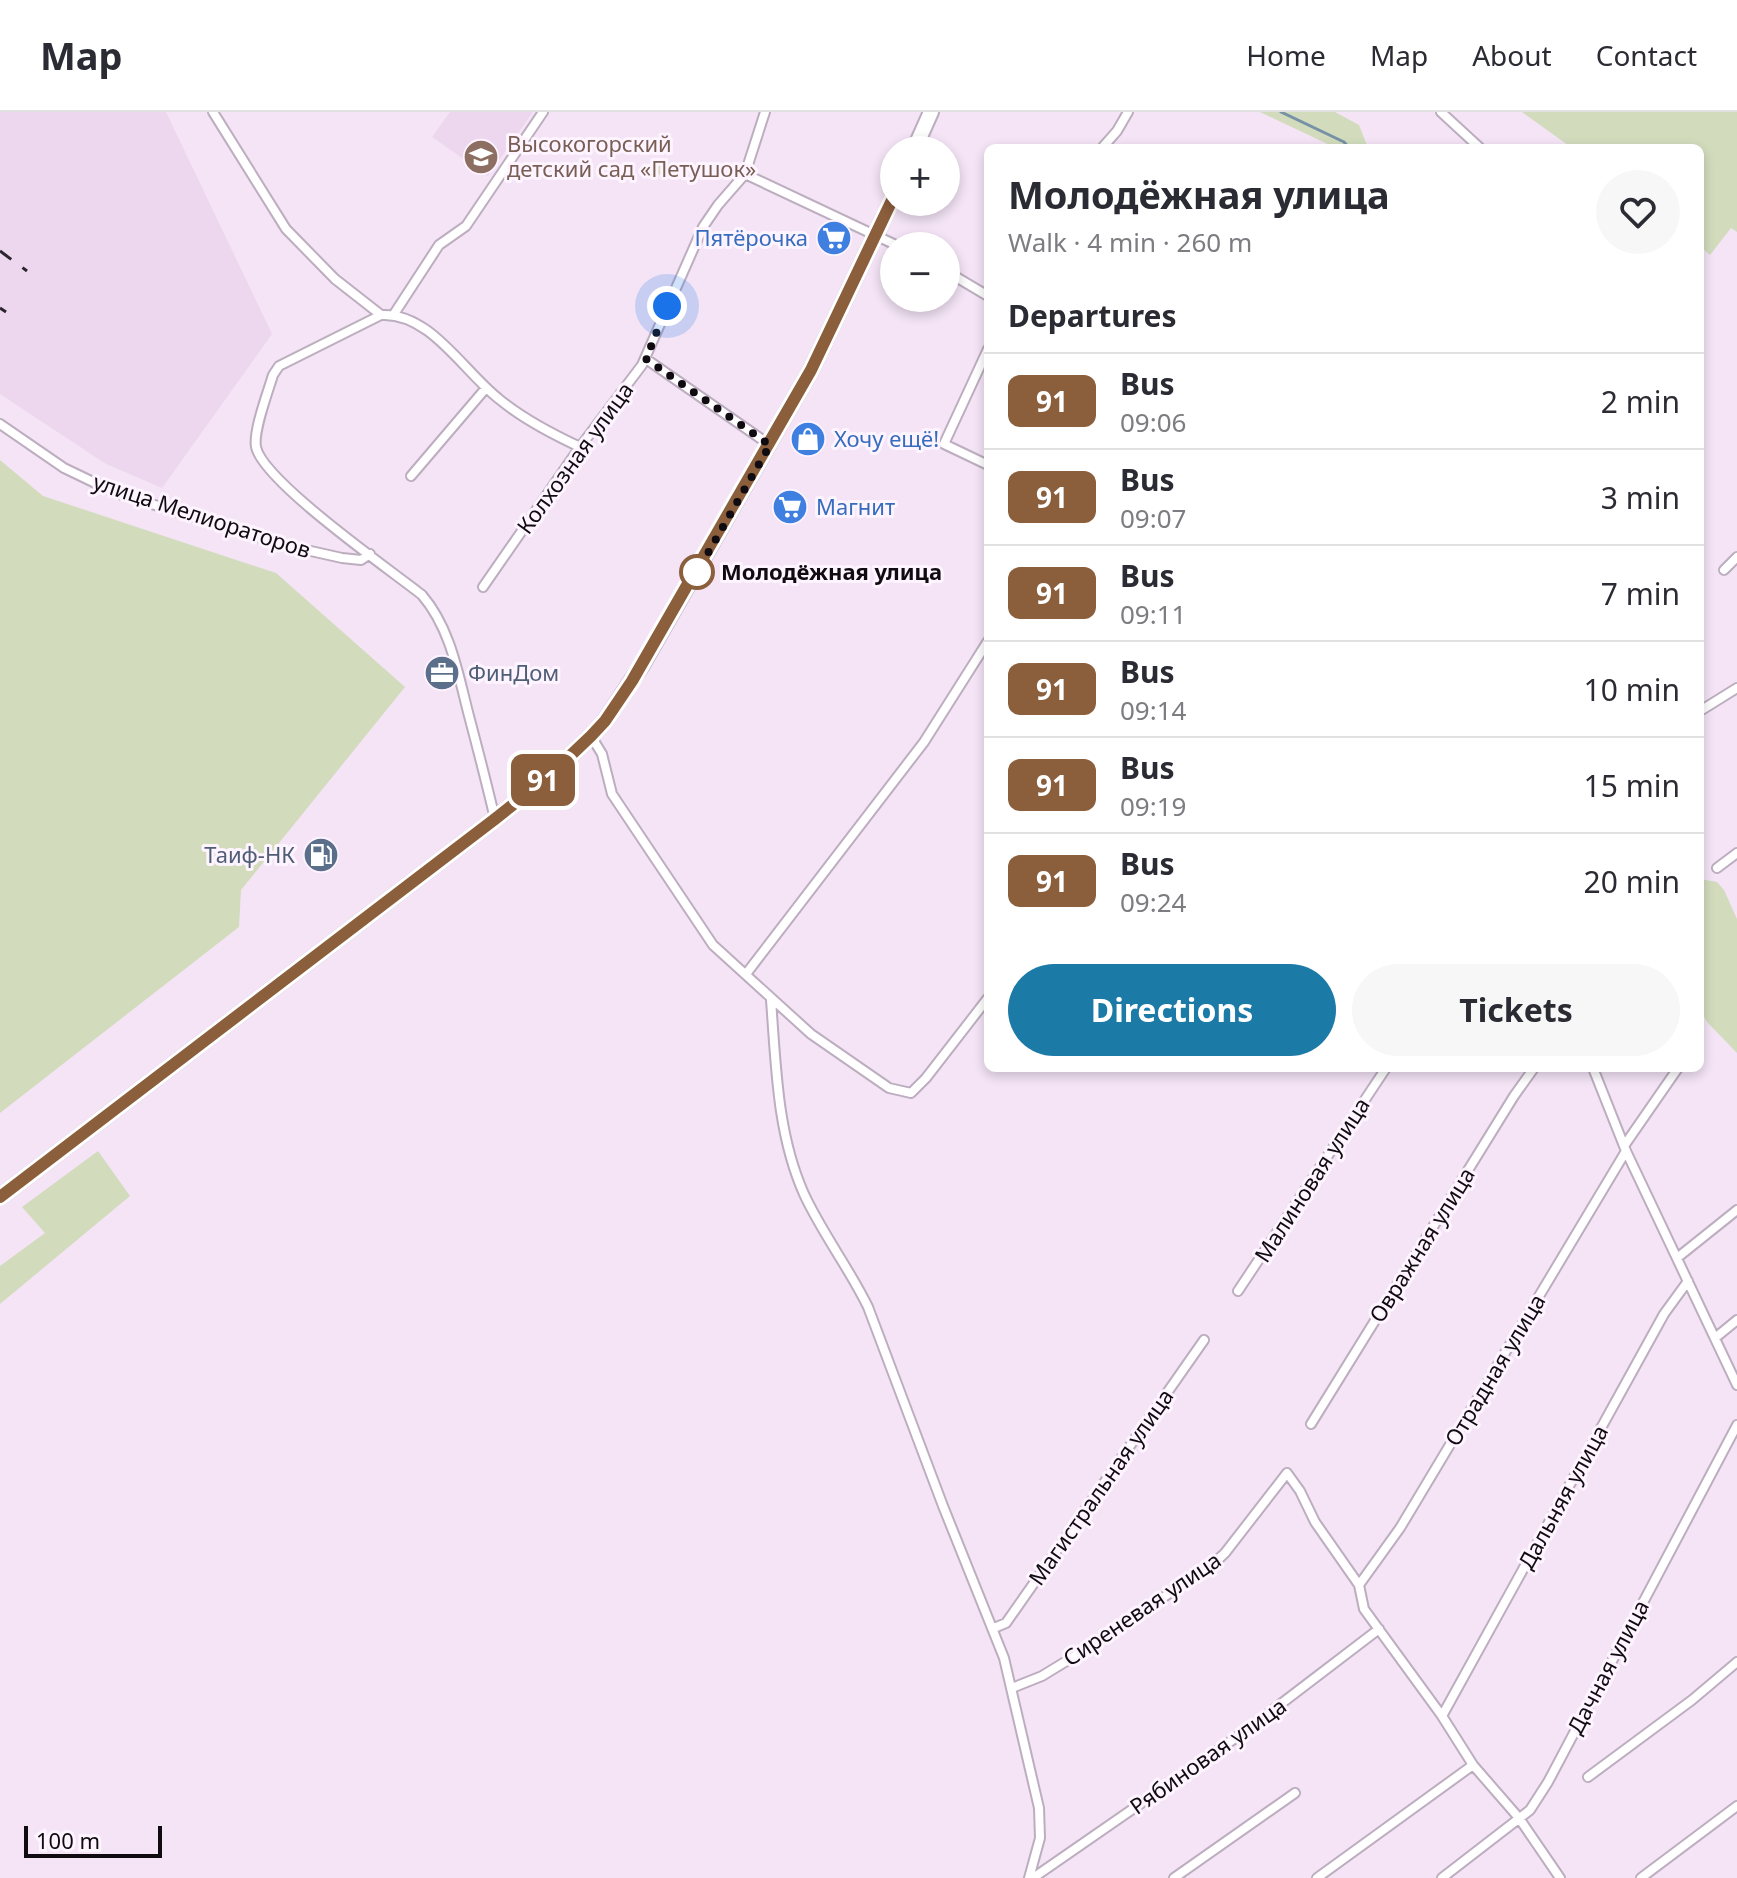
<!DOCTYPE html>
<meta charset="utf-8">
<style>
body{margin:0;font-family:"Noto Sans",sans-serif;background:#f7f7f7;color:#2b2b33;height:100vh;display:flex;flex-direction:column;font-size:30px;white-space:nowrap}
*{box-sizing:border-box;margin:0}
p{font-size:26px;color:#7c7c81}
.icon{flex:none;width:44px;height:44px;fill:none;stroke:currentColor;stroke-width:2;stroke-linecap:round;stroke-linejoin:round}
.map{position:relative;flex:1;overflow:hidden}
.sheet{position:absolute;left:984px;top:32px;width:720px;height:928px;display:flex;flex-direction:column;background:#fff;border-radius:12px;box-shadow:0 4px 12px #0003}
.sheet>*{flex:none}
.badge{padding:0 16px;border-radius:12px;font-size:28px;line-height:52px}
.buttons{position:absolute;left:880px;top:24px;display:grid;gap:16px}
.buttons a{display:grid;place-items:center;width:80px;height:80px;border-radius:50%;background:#fff;box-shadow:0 4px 12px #0003;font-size:40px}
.scale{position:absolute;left:24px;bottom:20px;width:138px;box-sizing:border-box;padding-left:8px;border:4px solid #100b11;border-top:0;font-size:22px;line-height:28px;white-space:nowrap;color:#100b11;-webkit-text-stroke:6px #fef4ff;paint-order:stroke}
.you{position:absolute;width:40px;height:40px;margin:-20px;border:6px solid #fff;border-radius:50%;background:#1a73e8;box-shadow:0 0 0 12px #1a73e833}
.map>.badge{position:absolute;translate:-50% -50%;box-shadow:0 0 0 4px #fff}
h2{padding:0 24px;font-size:30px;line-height:72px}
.round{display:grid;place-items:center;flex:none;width:84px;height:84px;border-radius:42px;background:#f7f7f7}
.head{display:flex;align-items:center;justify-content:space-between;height:136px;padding:0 24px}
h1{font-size:38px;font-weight:700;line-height:60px}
.button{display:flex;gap:16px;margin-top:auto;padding:16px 24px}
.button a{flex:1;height:92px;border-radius:48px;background:#1c7aa7;color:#fff;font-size:32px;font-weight:700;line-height:92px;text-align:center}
.button a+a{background:#f7f7f7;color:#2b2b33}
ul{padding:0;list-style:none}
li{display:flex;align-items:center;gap:24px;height:96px;padding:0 24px;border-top:2px solid #e1e1e2}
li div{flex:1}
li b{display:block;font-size:30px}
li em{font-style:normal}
li .badge{min-width:88px;font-weight:700;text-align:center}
header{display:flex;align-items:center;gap:48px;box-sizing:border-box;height:112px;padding:0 40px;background:#fff;border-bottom:2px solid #e1e1e2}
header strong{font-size:38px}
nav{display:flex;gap:44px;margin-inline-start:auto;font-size:28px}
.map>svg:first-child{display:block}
.built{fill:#ecd7ef}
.green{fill:#d2dcbd}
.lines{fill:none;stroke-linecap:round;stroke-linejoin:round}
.stream{stroke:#7792a6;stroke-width:3}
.street-casing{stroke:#bcadbf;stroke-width:12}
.primary-casing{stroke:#bcadbf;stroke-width:18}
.street{stroke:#fff;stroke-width:8}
.primary{stroke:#fff;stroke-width:14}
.rail{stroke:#2b252d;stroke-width:3;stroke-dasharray:14 14;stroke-linecap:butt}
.line-casing{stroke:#fff;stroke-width:18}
.line{stroke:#8b5e3c;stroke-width:12}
.walk{stroke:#100b11;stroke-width:8;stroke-dasharray:0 14.4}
.stop-dot{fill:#fff;stroke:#8b5e3c;stroke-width:4}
.labels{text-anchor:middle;stroke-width:6;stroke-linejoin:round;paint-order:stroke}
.education-label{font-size:22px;fill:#785e54;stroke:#fef4ff;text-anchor:start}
.shop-label{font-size:22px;fill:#366cbe;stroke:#fef4ff;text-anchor:start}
.street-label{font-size:22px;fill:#100b11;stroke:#fef4ff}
.stop-label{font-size:22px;font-weight:bold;fill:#100b11;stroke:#fef4ff;text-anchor:start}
.service-label{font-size:22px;fill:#4e5e75;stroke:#fef4ff;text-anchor:start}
</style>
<header>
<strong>Map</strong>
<nav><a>Home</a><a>Map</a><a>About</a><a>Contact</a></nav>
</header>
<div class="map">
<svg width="1737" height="1766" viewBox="0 0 1737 1766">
<rect width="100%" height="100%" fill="#f4e4f6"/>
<path class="built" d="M0,0H166L272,222L162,376L106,352L0,282Z
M450,0H533L488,64L432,25Z"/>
<path class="green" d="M1260,0H1335L1359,13L1368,36H1336Z
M1522,0H1737V120L1731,116L1710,143L1700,134V36H1572Z
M657,46L673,54L667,66L651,59Z
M0,348L43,384L276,461L405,575L241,778L239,815L0,1001Z
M1700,767L1717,770L1724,778L1737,807V941L1707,910L1700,897Z
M98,1039L130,1084L0,1192V1154L45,1121L22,1095Z"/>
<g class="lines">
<path class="stream" d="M1281,0L1344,30L1349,36"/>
<defs>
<path id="street" d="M213,0L286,117L335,167L381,203C430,200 463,259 499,287C523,307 552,322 580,335
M1441,0L1480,36
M1102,36L1117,19L1128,0
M745,62L898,134
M946,159L988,184
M394,202L439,133L466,114L543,0
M381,203L279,254L273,263C268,280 253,319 256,335C263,369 389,457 422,483C451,517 458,562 469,604C478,638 487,673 495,707
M988,237L944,332L988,353
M646,247L770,333
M0,312L64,356L116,381L284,433L342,446L361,448L370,442
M411,364L486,276
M1724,458L1737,445
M483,475L580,335L642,253L703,115L718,93L745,62L765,0
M1700,599L1737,576
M591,624L602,642L612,682L713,833L811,922L889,976L911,981L926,966L988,886
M1717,756L1737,741
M746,862L924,630L988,529
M771,888C776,953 777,1022 804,1082C822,1121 849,1156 868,1195L943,1394L1004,1546L1039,1696L1040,1726L1029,1766
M1593,956L1626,1039L1737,1273
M1624,1034L1678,956
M1677,1146L1737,1098
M1238,1179L1386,956
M1715,1226L1737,1208
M1311,1312L1514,984L1534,956
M1359,1473L1400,1416L1626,1039
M994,1516L1006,1511L1204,1228
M1012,1576L1042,1564L1078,1542L1212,1453L1225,1441L1287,1361L1300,1379L1315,1410L1359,1473L1364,1497L1442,1604L1473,1653L1519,1706L1560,1766
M1442,1604L1664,1202L1688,1169
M1588,1665L1692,1588L1737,1550
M1033,1766L1244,1620L1379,1517
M1174,1766L1295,1681
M1317,1766L1473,1653
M1442,1766L1530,1698L1548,1670L1737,1313
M1641,1766L1737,1694"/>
<path id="primary" d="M914,38L931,0
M0,1085L495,707L549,664L591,624L605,609L642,553L811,258L894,84"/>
</defs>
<use href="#street" class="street-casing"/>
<use href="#primary" class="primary-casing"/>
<use href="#street" class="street"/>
<use href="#primary" class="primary"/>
<path class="rail" d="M0,139L27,159
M0,196L6,200"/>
</g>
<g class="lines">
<defs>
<path id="line" d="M0,1085L495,707L549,664L591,624L605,609L632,569L811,258L894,84"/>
</defs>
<use href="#line" class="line-casing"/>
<use href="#line" class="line"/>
<path class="walk" d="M667,194L646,247L770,333L697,460"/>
</g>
<defs>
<symbol id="school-disc" viewBox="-11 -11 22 22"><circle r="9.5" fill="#8d6e63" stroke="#fef4ff"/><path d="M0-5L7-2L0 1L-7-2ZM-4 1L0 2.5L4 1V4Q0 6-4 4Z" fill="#fff"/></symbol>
<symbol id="supermarket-disc" viewBox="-11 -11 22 22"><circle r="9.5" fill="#3f7fe0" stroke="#fef4ff"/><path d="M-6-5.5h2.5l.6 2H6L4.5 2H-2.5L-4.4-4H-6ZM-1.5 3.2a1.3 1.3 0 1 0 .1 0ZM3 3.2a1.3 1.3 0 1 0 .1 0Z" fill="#fff"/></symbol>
<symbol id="shop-disc" viewBox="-11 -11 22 22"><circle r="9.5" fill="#3f7fe0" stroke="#fef4ff"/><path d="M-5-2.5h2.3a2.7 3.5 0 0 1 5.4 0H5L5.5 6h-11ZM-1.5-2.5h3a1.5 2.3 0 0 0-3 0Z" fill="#fff"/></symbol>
<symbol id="office-disc" viewBox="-11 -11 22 22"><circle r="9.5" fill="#5c6f8a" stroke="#fef4ff"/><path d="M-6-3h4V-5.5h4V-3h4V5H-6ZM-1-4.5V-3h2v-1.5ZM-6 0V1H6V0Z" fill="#fff"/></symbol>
<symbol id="fuel-disc" viewBox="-11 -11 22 22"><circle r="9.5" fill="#5c6f8a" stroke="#fef4ff"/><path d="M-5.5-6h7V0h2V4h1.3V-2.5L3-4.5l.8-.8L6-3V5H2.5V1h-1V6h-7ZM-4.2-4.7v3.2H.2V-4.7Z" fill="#fff"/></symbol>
</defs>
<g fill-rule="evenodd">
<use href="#school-disc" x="461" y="25" width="40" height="40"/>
<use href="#supermarket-disc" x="814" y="106" width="40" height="40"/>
<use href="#shop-disc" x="788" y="307" width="40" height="40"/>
<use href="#supermarket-disc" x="770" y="375" width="40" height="40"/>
<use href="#office-disc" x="422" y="541" width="40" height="40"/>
<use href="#fuel-disc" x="301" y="723" width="40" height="40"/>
</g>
<circle class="stop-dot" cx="697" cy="460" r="16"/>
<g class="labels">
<g class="education-label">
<text x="507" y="40">Высокогорский<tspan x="507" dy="25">детский сад «Петушок»</tspan></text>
</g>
<g class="shop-label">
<text x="808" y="134" text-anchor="end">Пятёрочка</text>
<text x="834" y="335">Хочу ещё!</text>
<text x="816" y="403">Магнит</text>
</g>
<g class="street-label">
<text transform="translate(575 346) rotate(-54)" y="8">Колхозная улица</text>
<text transform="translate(202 404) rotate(18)" y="8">улица Мелиораторов</text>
<text transform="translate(1312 1068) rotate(-57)" y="8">Малиновая улица</text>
<text transform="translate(1422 1133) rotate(-58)" y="8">Овражная улица</text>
<text transform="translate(1495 1258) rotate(-59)" y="8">Отрадная улица</text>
<text transform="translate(1101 1375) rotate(-55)" y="8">Магистральная улица</text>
<text transform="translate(1563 1385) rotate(-61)" y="8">Дальняя улица</text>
<text transform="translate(1142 1497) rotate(-34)" y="8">Сиреневая улица</text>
<text transform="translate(1608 1555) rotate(-62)" y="8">Дачная улица</text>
<text transform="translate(1208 1644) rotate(-35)" y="8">Рябиновая улица</text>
</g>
<g class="stop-label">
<text x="721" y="468">Молодёжная улица</text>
</g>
<g class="service-label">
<text x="468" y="569">ФинДом</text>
<text x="295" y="751" text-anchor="end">Таиф-НК</text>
</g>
</g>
</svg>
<div class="buttons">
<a>+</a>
<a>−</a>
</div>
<div class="scale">100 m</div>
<div class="you" style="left:667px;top:194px"></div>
<b class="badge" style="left:543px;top:668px;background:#8b5e3c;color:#fff">91</b>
<section class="sheet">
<div class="head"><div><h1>Молодёжная улица</h1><p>Walk · 4 min · 260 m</p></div><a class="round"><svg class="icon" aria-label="heart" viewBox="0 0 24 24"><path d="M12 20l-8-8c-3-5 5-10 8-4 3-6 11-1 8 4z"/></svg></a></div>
<h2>Departures</h2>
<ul>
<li><span class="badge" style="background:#8b5e3c;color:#fff">91</span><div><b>Bus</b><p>09:06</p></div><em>2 min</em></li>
<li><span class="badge" style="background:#8b5e3c;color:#fff">91</span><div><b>Bus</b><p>09:07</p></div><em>3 min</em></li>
<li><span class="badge" style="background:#8b5e3c;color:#fff">91</span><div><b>Bus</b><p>09:11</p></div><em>7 min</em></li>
<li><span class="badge" style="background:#8b5e3c;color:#fff">91</span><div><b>Bus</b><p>09:14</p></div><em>10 min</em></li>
<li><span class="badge" style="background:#8b5e3c;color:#fff">91</span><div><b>Bus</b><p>09:19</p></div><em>15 min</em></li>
<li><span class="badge" style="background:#8b5e3c;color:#fff">91</span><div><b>Bus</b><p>09:24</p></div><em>20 min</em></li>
</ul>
<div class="button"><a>Directions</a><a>Tickets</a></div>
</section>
</div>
